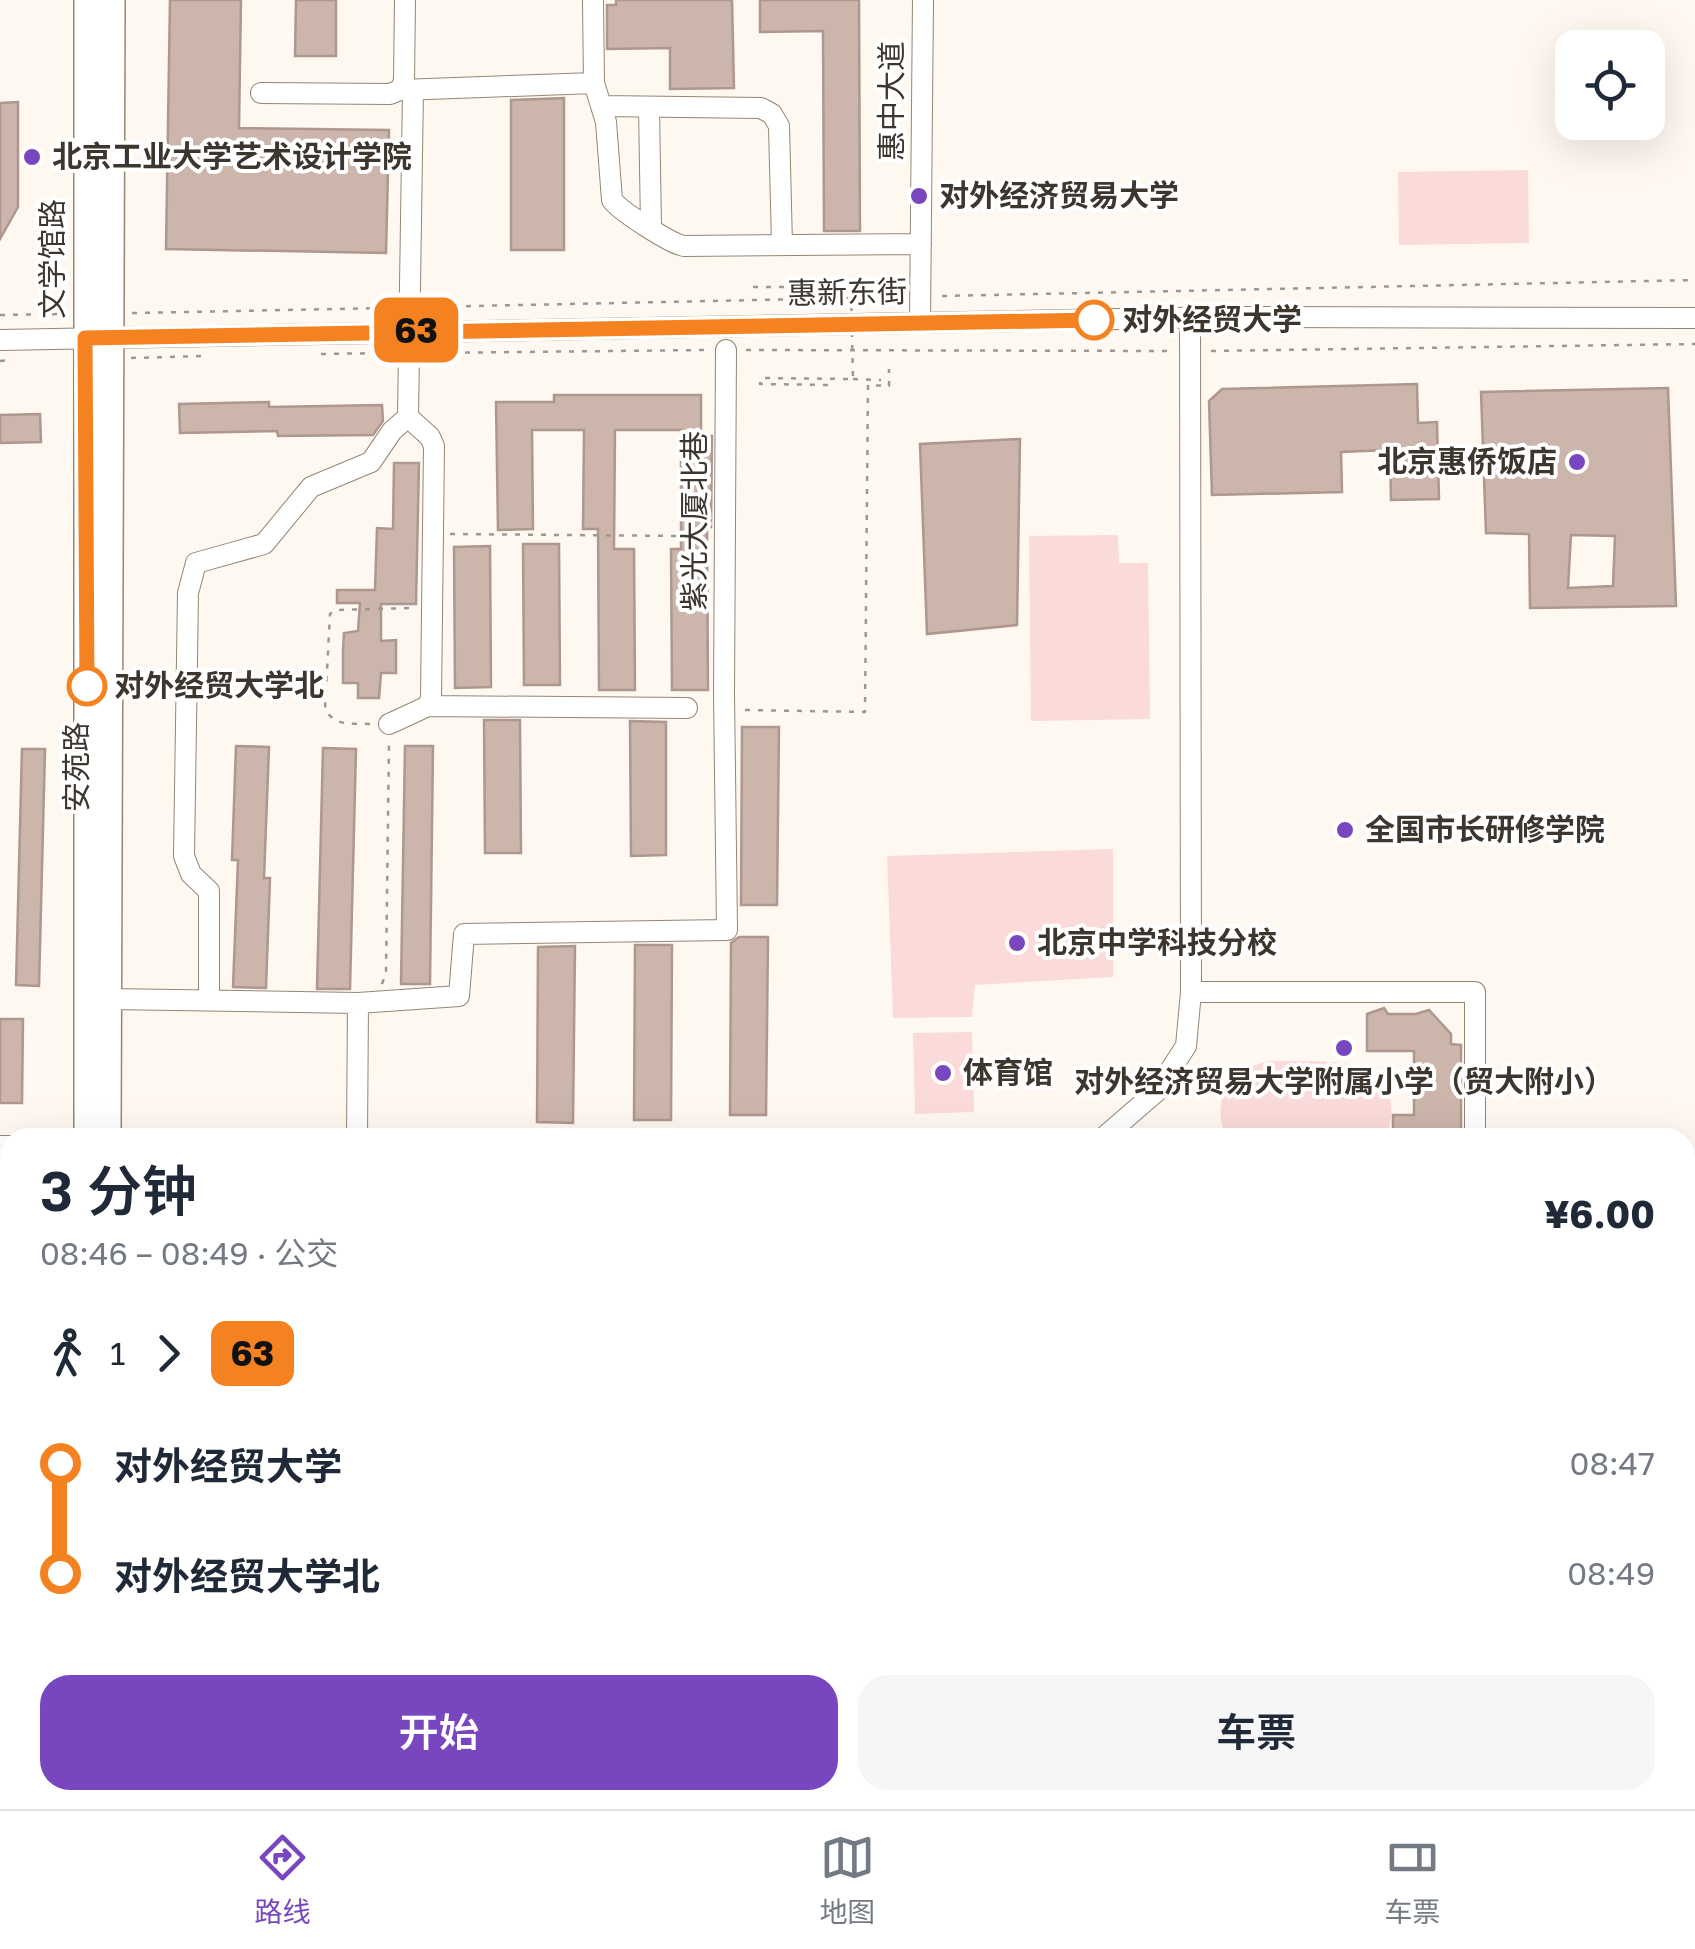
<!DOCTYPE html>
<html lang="zh">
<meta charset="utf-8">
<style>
body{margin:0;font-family:"Golos Text","Noto Sans SC",sans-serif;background:#f6f6f7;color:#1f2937;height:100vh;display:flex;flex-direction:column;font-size:38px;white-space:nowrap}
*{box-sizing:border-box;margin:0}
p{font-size:32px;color:#747a83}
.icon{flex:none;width:55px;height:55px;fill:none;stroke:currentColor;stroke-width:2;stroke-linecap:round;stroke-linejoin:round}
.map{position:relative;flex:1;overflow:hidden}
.side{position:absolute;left:0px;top:1128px;width:1695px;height:682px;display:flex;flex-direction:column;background:#fff;border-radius:30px 30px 0 0;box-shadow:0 10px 40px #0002}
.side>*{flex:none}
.badge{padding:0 20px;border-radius:15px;font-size:35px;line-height:65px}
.fabs{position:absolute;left:1555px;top:30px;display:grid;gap:20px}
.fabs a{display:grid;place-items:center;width:110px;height:110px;border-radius:20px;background:#fff;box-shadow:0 10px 40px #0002;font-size:50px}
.map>.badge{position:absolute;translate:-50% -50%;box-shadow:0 0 0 5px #fff}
.legs{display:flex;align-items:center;gap:15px;height:110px;padding:0 40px;font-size:32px}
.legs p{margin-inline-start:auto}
.summary{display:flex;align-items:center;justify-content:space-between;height:170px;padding:0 40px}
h1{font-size:55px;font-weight:600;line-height:75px}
.primary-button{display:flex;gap:20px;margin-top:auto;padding:20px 40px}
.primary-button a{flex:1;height:115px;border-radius:30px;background:#7846be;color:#fff;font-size:40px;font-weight:600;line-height:115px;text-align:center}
.primary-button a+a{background:#f6f6f7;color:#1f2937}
ul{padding:0 40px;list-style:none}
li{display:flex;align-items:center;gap:35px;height:110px;font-size:38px}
li i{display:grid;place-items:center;width:15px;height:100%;margin:0 12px;background:currentColor}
li i::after{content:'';width:25px;height:25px;margin:-12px;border:8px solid;border-radius:50%;background:#fff}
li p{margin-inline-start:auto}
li:first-child i{background:linear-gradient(#0000 50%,currentColor 0)}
li:last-child i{background:linear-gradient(currentColor 50%,#0000 0)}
.dock{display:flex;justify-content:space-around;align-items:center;height:140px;border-top:2px solid #e0e1e3;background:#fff;font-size:28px;color:#747a83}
.dock a{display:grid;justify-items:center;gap:5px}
.dock .on{color:#7846be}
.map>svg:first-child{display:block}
.green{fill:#fadbda}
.building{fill:#ccb5ab;stroke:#ad978e;stroke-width:2.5;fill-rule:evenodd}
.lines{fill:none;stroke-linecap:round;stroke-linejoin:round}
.minor-casing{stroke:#948675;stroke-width:22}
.major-casing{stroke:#948675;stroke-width:28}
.path{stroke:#9e9891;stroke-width:2.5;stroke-dasharray:5 8;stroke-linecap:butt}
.minor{stroke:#fff;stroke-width:20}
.major{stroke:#fff;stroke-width:25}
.path-bridge{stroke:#9e9891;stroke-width:2.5;stroke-dasharray:5 8;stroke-linecap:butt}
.line-1-casing{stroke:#fff;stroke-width:22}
.line-1{stroke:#f58220;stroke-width:15}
.poi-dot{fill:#7846be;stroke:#fff;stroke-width:4}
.stop-1-dot{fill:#fff;stroke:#f58220;stroke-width:5}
.labels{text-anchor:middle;stroke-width:8;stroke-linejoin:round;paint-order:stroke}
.street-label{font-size:30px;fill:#3c362f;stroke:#fff}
.poi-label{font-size:30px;font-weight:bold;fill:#3c362f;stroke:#fff;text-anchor:start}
.stop-label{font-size:30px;font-weight:bold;fill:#3c362f;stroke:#fff;text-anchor:start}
</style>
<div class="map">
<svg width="1695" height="1809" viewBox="0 0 1695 1809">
<rect width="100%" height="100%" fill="#fef8f1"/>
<path class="green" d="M1528,170L1529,243L1399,245L1398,172Z
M1118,535L1119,563H1148L1150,719L1031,721L1029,536Z
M1113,849V977L975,985L972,1017L893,1018L887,856Z
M972,1032L974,1112L915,1114L913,1033Z
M1269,1061C1326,1062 1412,1050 1387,1137H1227C1208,1102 1232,1068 1269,1061Z"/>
<path class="building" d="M170,0H241L239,128L389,130L386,253L166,249Z
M296,0H336V56H295Z
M616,0H732L734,88L670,89V48L607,49V5H616Z
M760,0H859L860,231H824L823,31L760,32Z
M564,98V250H511V100Z
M18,102V207L0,239V103Z
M1417,384L1418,423L1437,422L1439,499L1391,500L1390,450L1341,452L1342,492L1212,495L1209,401L1222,389Z
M1668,388L1676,606L1530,608L1529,534L1486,533L1481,392ZM1571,535L1615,536L1613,586L1568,588Z
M554,395H701V436H712L711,527H707L708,690H672L671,549H681V430H615L614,549H634L635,690H599L598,529H583L584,430H532L533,529L498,530L496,402H554Z
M269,402V407L382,405L383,421L373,435L278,436L277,431L180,433L179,404Z
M40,414L41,442L0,443V415Z
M1020,439L1017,625L927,634L920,444Z
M394,463H419L416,604H381V641L396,640V673H381L379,698H358V683H343V650L344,633L358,631L360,603H337V590H375L377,528L393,529Z
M523,544H559L560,685H524Z
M490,546L491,687L455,688L454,547Z
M484,720H520L521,853H485Z
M630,721L666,722V855L631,856Z
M742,727H779L777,905H741Z
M236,746L269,747L264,878H270L266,988L233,987L238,860H232Z
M405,746H433L430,984H401Z
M323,748L356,749L350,989H317Z
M22,749H45L39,986L16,985Z
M739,937H768L766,1115H730L731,943Z
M635,945H672L671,1120H634Z
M575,946L573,1123L537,1122L538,947Z
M1384,1008L1388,1014H1416L1429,1010L1451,1034V1044L1461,1045V1138H1402L1393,1128V1115H1414V1051H1367V1014Z
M0,1019H23L22,1103H0Z"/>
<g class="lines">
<defs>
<path id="minor" d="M593,0L594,83L606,122L612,200C620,211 671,244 684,246L921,244
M401,90L594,83
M261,93L390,94L400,90L404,81L405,0
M603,106L761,108L772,114L779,126L782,245
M649,107L651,226
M920,322L923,0
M0,340L1228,317L1695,318
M428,706L687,708
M389,724L428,706L431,698L434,446L430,437L408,417L413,90
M1191,992H1475V1138
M109,999L358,1003L357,1138
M209,1000V891L191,874L184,856L188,593L196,563L264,544L311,487L371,462L392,431L408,417
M358,1003L459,996L464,934L727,930L724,693L726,350
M1103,1138L1156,1092L1186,1046L1191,992L1190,318
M0,1146H10
M1685,1194H1695
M0,1407H10
M1685,1792H1695
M483,1809L940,1800
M1045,1809V1800"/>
<path id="major" d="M87,1138V0
M108,1138L112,0
M85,1809V1800
M110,1809V1800"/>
</defs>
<use href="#minor" class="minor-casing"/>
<use href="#major" class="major-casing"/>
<path class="path" d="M851,287H882
M942,296L1695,280
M427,307L899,297
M132,313L389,308
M0,315L64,314
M746,350L1173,351
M1211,351L1695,344
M426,353L708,350
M321,354L388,353
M131,358L203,356
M0,361L13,360
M853,379L881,380
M450,534L682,536
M745,710L865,712L868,385L889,386V369
M370,724C351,723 335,727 325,709L330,614L335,610L413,608
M382,984L386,973L389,743"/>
<use href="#minor" class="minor"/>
<use href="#major" class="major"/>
<path class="path-bridge" d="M753,287H851L853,379L761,378L760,384L828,385"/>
</g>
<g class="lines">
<defs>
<path id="line-1" d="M87,686L85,338L1094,320"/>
</defs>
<use href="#line-1" class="line-1-casing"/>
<use href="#line-1" class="line-1"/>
</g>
<g class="poi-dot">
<circle cx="32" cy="157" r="10"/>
<circle cx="919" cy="196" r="10"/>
<circle cx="1577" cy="462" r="10"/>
<circle cx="1345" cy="830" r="10"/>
<circle cx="1017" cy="943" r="10"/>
<circle cx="1344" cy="1048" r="10"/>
<circle cx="943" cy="1073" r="10"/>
</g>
<g class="stop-1-dot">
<circle cx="1094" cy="320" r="18"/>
<circle cx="87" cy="686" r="18"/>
</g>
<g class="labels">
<g class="street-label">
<text transform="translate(892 101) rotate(-90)" y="10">惠中大道</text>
<text transform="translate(53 259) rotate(-90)" y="10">文学馆路</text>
<text transform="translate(847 293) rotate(-1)" y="10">惠新东街</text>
<text transform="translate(695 521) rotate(-90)" y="10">紫光大厦北巷</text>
<text transform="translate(77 767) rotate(-90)" y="10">安苑路</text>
</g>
<g class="poi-label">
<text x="52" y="167">北京工业大学艺术设计学院</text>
<text x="939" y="206">对外经济贸易大学</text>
<text x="1557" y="472" text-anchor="end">北京惠侨饭店</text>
<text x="1365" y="840">全国市长研修学院</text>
<text x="1037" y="953">北京中学科技分校</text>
<text x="963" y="1083">体育馆</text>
<text x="1344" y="1092" text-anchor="middle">对外经济贸易大学附属小学（贸大附小）</text>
</g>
<g class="stop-label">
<text x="1122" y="330">对外经贸大学</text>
<text x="114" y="696">对外经贸大学北</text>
</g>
</g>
</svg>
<div class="fabs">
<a><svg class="icon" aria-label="locate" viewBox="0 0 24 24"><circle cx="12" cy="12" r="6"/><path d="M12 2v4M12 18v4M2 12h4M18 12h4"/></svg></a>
</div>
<b class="badge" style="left:416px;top:330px;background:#f58220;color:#111">63</b>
<section class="side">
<div class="summary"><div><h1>3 分钟</h1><p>08:46 – 08:49 · 公交</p></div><b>¥6.00</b></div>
<div class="legs"><svg class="icon" aria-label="walk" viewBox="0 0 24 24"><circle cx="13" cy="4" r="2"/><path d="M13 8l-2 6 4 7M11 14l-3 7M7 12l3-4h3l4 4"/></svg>1<svg class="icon" aria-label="forward" viewBox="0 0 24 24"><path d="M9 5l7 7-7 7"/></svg><b class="badge" style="background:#f58220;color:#111">63</b></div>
<ul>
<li><i style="color:#f58220"></i><b>对外经贸大学</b><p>08:47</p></li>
<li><i style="color:#f58220"></i><b>对外经贸大学北</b><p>08:49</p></li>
</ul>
<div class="primary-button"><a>开始</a><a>车票</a></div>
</section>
</div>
<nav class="dock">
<a class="on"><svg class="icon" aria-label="directions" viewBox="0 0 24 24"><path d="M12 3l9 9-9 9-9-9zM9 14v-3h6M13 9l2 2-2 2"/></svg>路线</a>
<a><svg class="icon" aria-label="map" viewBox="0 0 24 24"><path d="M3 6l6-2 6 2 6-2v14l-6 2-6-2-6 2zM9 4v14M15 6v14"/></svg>地图</a>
<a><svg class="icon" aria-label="tickets" viewBox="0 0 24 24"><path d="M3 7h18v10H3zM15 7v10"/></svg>车票</a>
</nav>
